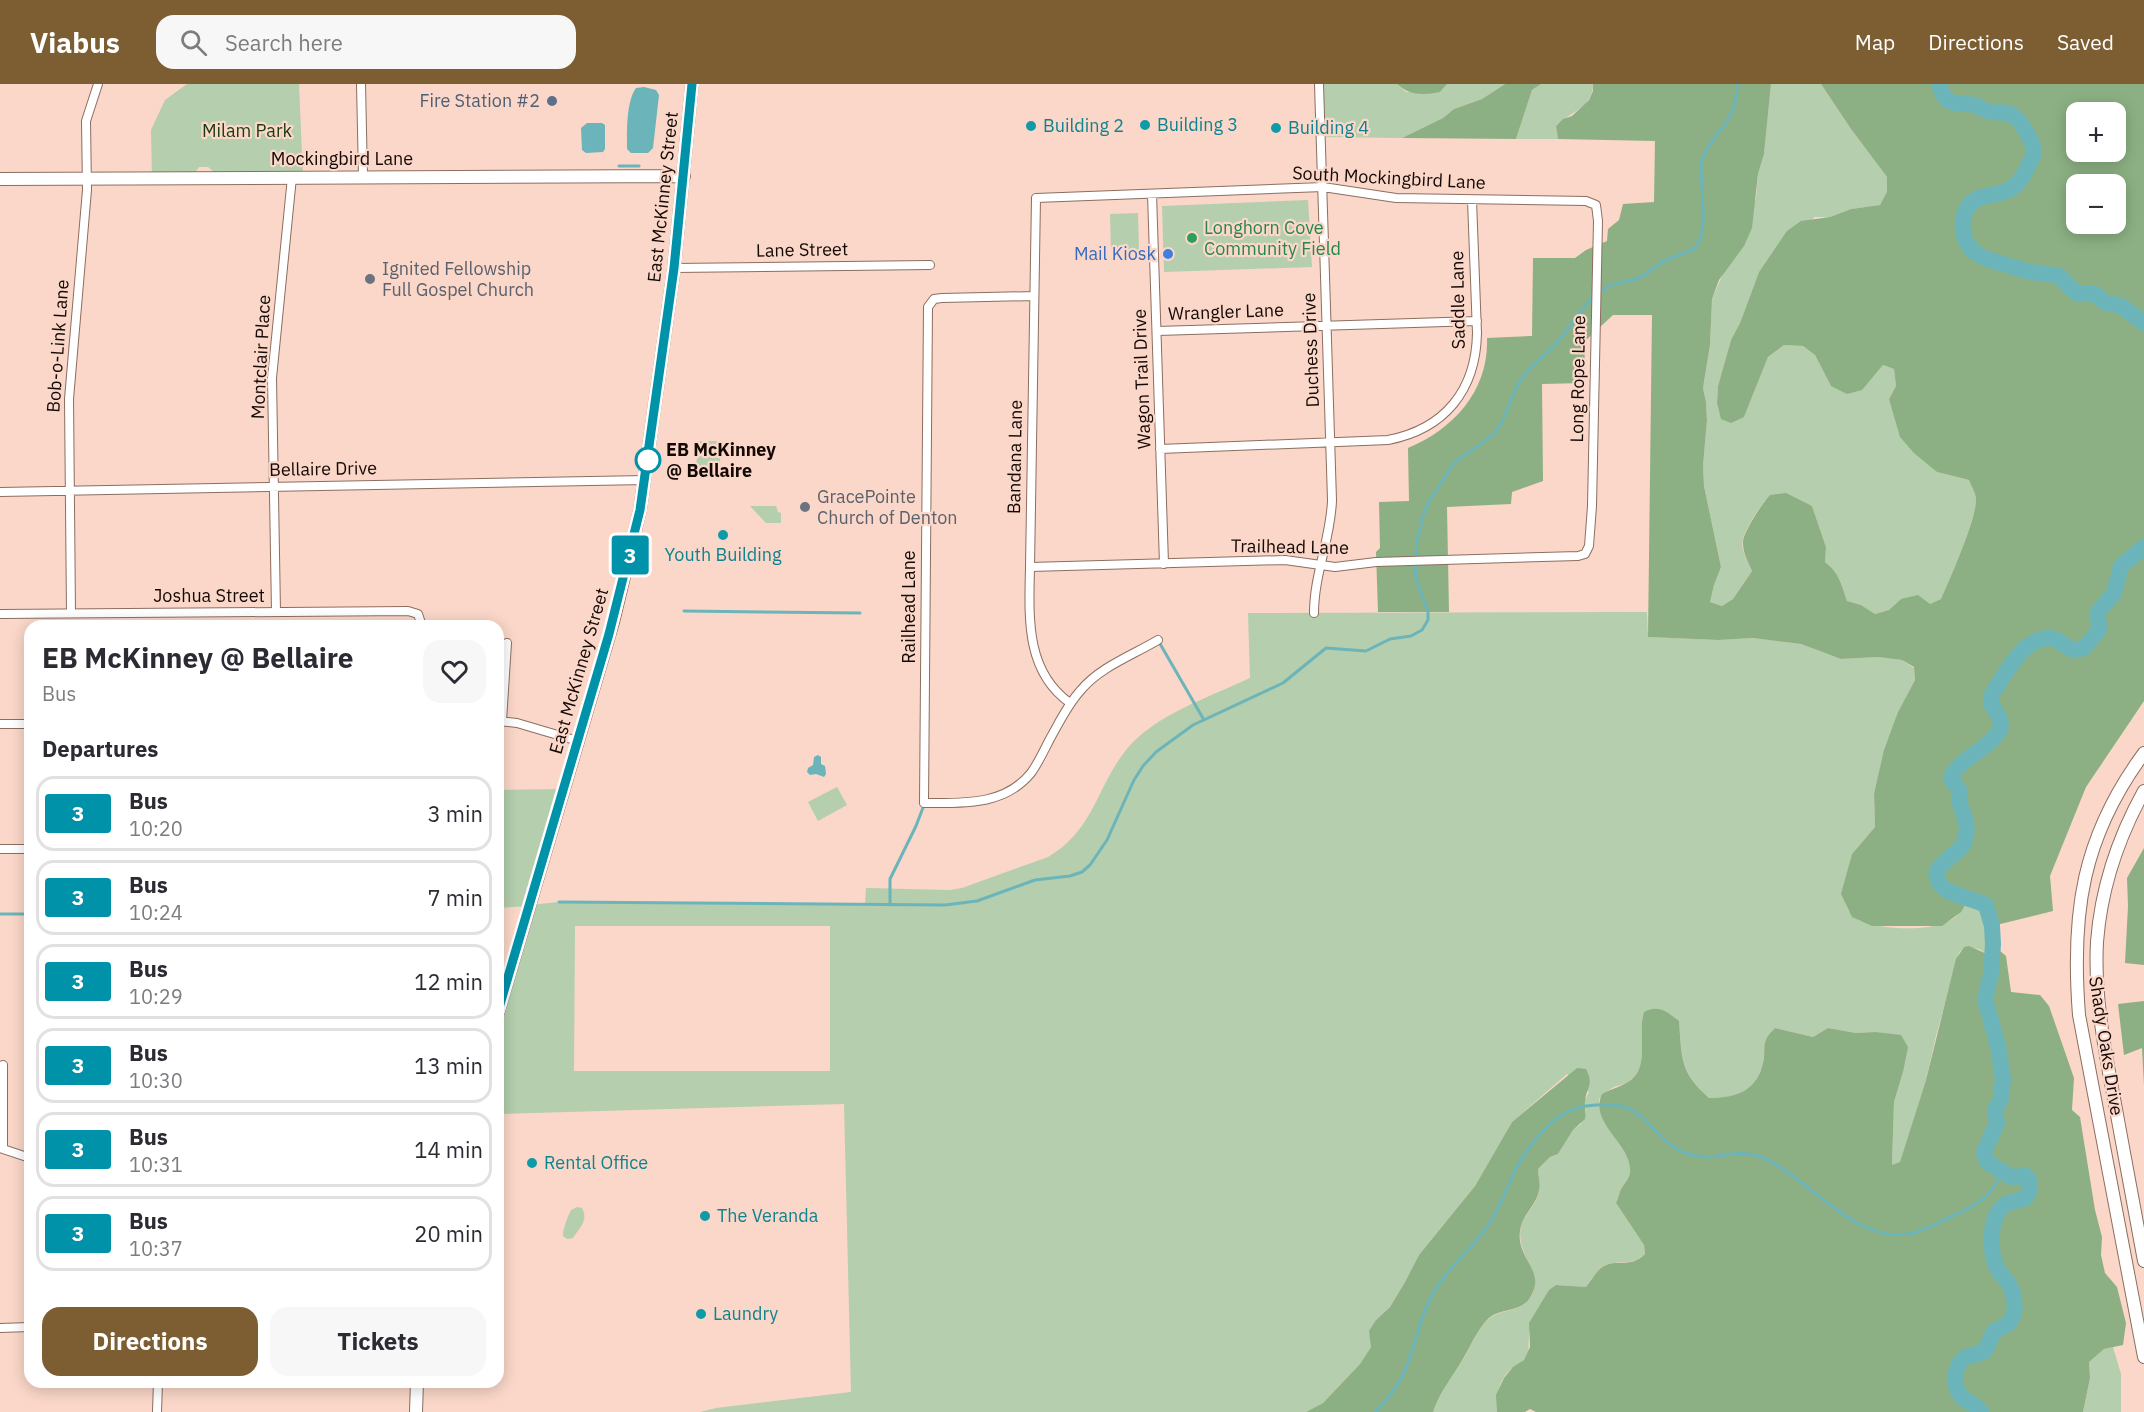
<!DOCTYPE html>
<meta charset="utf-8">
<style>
body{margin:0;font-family:"IBM Plex Sans",sans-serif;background:#f7f7f7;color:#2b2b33;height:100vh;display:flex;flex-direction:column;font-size:22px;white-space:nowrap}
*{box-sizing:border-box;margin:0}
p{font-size:20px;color:#7c7c81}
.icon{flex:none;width:33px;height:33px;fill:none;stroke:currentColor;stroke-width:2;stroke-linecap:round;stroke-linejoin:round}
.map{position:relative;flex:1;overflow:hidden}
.panel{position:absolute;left:24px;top:536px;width:480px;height:768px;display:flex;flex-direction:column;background:#fff;border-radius:18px;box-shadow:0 3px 15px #0003}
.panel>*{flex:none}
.badge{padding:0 12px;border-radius:4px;font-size:21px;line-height:39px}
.buttons{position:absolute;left:2066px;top:18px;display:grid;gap:12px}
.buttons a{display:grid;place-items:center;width:60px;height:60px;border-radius:12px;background:#fff;box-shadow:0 3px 15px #0003;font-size:30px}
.map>.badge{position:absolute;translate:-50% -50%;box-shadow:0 0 0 3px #fff}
h2{padding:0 18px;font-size:22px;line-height:54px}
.round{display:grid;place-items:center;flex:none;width:63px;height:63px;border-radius:18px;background:#f7f7f7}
.overview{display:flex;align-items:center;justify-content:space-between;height:102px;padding:0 18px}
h1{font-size:28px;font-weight:800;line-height:45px}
.action{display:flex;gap:12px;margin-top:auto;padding:12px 18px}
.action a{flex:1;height:69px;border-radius:18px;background:#7c5e32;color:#fff;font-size:24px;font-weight:800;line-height:69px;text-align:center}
.action a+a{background:#f7f7f7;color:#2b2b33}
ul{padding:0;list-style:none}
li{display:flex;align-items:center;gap:18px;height:75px;margin:0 12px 9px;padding:0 6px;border:3px solid #e1e1e2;border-radius:18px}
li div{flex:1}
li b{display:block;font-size:22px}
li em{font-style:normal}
li .badge{min-width:66px;font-weight:700;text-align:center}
header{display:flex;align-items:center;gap:36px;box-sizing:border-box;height:84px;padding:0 30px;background:#7c5e32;color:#fff}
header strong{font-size:28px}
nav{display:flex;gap:33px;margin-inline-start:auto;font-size:21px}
.search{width:420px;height:54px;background:#f7f7f7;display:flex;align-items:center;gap:15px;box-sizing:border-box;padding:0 21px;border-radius:18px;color:#7c7c81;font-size:22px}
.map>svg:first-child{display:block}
.green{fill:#b4ceae;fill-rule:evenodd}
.forest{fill:#8cb083;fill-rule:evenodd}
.water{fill:#6bb5ba}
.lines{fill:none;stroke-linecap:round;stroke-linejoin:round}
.stream{stroke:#6bb5ba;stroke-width:3}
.river{stroke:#6bb5ba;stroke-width:16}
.street-casing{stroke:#8c6e61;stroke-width:10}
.secondary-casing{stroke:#8c6e61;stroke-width:14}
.street{stroke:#fff;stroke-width:8}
.secondary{stroke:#fff;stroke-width:12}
.line-casing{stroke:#fff;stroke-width:14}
.line{stroke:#0092a9;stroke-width:9}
.service-dot{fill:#5c6f8a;stroke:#fad7c8;stroke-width:2}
.culture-dot{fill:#0f9aa8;stroke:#fad7c8;stroke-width:2}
.leisure-dot{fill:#2e9e5b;stroke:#fad7c8;stroke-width:2}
.shop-dot{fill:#3f7fe0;stroke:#fad7c8;stroke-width:2}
.worship-dot{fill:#6b7280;stroke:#fad7c8;stroke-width:2}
.stop-dot{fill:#fff;stroke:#0092a9;stroke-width:3}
.labels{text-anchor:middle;stroke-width:4.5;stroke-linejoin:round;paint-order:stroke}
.service-label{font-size:18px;fill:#4e5e75;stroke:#fad7c8;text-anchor:end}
.culture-label{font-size:18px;fill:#0d838f;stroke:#fad7c8;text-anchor:start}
.park-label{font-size:18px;fill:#183b0d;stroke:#fad7c8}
.street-label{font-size:18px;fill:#140905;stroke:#fad7c8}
.leisure-label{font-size:18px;fill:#27864d;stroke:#fad7c8;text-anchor:start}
.shop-label{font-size:18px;fill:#366cbe;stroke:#fad7c8;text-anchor:end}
.worship-label{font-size:18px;fill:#5b616d;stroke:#fad7c8;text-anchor:start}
.stop-label{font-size:18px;font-weight:bold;fill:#140905;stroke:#fad7c8;text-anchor:start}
</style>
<header>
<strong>Viabus</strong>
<div class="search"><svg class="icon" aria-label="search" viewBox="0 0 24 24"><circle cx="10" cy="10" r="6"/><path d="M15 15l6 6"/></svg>Search here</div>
<nav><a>Map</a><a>Directions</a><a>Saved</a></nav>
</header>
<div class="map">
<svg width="2144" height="1328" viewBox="0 0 2144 1328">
<rect width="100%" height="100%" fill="#fad7c8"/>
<path class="green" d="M187,0H299L303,93L213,94V87L208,83H199L196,87V94L152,95L151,46L165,16Z
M1319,0H1397L1406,8H1440L1447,0H1505L1482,15L1454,25L1443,34L1402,54L1321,53Z
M1541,0H1593C1594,23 1568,29 1556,42L1558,55H1516L1532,6Z
M1771,0H1821L1851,45L1887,93L1888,108L1880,121L1851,125L1830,133H1815L1773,168L1759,188L1740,239L1731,256L1718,302L1717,319L1744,333L1768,273L1784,261L1803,262L1815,271L1831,302L1873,293L1883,281L1894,285L1896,302L1889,315L1894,330L1937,388L1969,396C1971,402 1975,408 1976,414C1977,435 1950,494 1941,515L1930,520L1901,515L1889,526L1875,530L1861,521L1847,517C1842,502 1839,488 1825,478L1826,463L1812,422L1770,411C1762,419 1746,443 1743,455C1740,465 1748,478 1752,487L1733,515L1722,522L1710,518L1714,501L1721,483L1704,402L1703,382L1707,336L1706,318L1703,304L1710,261L1712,215L1756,114L1758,90L1764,70Z
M1308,116L1312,183L1164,188L1162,122Z
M1138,129L1139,166L1111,167L1110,130Z
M700,357H718L721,359L720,379H713L712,383L696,385C696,372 700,366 700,357Z
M750,422H776L778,428L781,429V439H766Z
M1647,528L1648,553L1718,556L1753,554L1801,560L1841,575L1878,573L1902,576L1914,584L1915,596L1898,628L1874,710L1875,743L1852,770L1842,810C1845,817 1849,830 1855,834C1877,848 1972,854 1963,811L1986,821L1992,842L1993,867L1987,870L1979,865L1964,863L1959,869L1936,952L1926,996L1900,1079L1892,1081L1894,1018L1903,988L1875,948L1856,949L1828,944L1813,953L1775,944C1758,960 1768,965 1762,983C1753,1010 1733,1014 1709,1014C1679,986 1682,974 1679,937L1644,928C1637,949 1650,981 1631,996C1626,1000 1619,1001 1614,1003C1608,1006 1604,1011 1599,1015C1599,1045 1637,1064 1629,1094C1628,1099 1623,1101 1621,1105C1619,1109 1618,1115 1616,1119L1644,1161L1645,1170C1629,1185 1615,1173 1601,1184C1595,1189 1591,1197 1586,1203L1556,1201C1543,1215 1532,1231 1529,1250C1528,1259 1530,1265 1526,1273C1523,1278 1520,1279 1515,1282C1499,1293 1496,1310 1497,1328H1433C1440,1307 1454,1291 1465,1272C1473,1259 1477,1243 1490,1234C1503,1224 1520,1229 1530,1214C1544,1195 1524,1178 1521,1158C1516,1134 1535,1126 1539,1108C1541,1101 1538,1092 1538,1085L1550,1073L1558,1070L1573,1046L1581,1040L1586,1028L1585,1016L1589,1008L1567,990L1512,1038L1475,1102L1419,1171L1405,1198L1390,1223L1376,1236L1371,1263L1360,1280L1323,1319L1306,1328H700L716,1324L851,1308L844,1020L498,1030V928L529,822L498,824V706L564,705L530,821L559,818L865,821L866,804L950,806L962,804L1048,773C1094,746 1096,704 1126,666C1154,631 1210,613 1250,594L1248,529ZM575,842H830V987H574Z
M837,703L847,721L818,737L808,718Z
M577,1123L582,1124C589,1137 579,1144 573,1154L567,1155L563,1152C562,1147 568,1132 571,1126Z
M2113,1263L2121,1290V1328H2083L2090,1294L2089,1278L2104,1265Z"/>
<path class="forest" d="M1397,0H1447L1440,8C1423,11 1410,12 1397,0Z
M1505,0H1541L1532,6L1516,55L1402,54L1443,34L1454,25L1482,15Z
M1593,0H1771L1764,70L1758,90L1752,144L1744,162L1719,196L1712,215L1710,261L1703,304L1706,318L1707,336L1703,382L1704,402L1721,483L1714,501L1710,518L1722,522L1733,515L1752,487C1748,478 1743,469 1743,459C1742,450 1763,418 1770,411L1786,409L1812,422L1826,463L1825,478C1839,488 1842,502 1847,517L1861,521L1875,530L1889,526L1901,515L1918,511L1930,520L1941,515C1950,494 1977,435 1976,414C1975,408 1971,402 1969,396L1937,388L1914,369L1900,353L1889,315L1896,302L1894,285L1883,281L1862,306L1847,310L1831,302L1815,271L1803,262L1784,261L1768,273L1744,333L1731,339L1721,335L1717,319L1718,302L1731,256L1740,239L1759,188L1787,147L1801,137L1830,133L1851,125L1880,121L1887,108V93L1851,45L1821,0H2144V617L2086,703L2050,792L2053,827L1992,842L1986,821L1964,812V823L1961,828L1942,842H1872L1852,833L1841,810L1852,770L1875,743L1874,710L1884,666L1898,628L1915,596L1914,583L1902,576L1878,573L1841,575L1801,560L1753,554L1718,556L1648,553L1652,231H1613L1585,257L1584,299L1542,300L1543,397L1512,408L1511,420L1447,423L1449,528H1378L1376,468L1380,464L1379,418L1409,417L1408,364C1454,345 1489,306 1487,254L1532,252L1533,174H1575L1586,166L1607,157L1608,145L1619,136L1623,120L1654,118L1655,57L1558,55L1556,42L1563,35L1572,32L1589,16L1593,7ZM2076,28H2115V68H2076ZM2076,100H2115V140H2076Z
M2144,764V881L2125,879L2128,822L2127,794Z
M1969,862L1987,870L2000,867L2006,872L2011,908L2040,911L2049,922L2074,994L2072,1026L2080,1033L2095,1126L2102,1153L2101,1171L2105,1189L2117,1203L2126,1239L2123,1261L2104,1265L2089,1278L2090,1294L2083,1328H1536L1530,1325L1525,1328H1497L1496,1311L1504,1294L1513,1283L1524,1276L1530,1263L1529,1239L1549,1206L1556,1201L1586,1203C1591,1197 1595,1189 1601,1184C1615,1173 1629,1186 1645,1170L1644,1161L1616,1119C1618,1115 1619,1109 1621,1105C1626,1097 1631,1094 1630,1084C1628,1057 1589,1038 1602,1010C1611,1005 1623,1002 1631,996C1650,981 1637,949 1644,928C1659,920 1667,928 1679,937C1682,974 1679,987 1709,1014C1733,1014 1754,1009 1762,983C1768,965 1758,960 1775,944L1813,953L1828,944L1856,949L1875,948L1901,951L1908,963L1903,988L1894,1018L1892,1081L1900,1078L1926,996L1956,875L1964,863Z
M2144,917V1002L2142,964L2124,971L2118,920Z
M1577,984L1586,985C1595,1002 1585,1004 1585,1020C1585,1025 1586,1029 1585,1035L1573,1046L1558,1070L1550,1073L1538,1085C1538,1092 1541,1101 1539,1107C1535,1125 1517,1133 1520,1157C1523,1178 1544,1190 1531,1212C1522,1229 1502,1223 1489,1234C1477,1245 1472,1260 1464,1273C1454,1291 1440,1307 1433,1328H1306L1323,1319L1360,1280L1371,1263L1369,1247L1376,1236L1390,1223L1405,1198L1419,1171L1475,1102L1512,1038Z"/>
<path class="water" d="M644,3L656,6L659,11L653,64L648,69H631L627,65C627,48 626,18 636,4Z
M587,39H602L605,41V65L603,68L586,69L582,66L581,44Z
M818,671L821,673V680L825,682L826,690L824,693L816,690L810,691L807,688L808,684L813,681L814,673Z"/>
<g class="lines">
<path class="stream" d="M619,82H639
M1600,208L1611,201L1640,194L1662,178L1694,165C1710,152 1700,100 1701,79C1710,49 1738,40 1737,0
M684,527L860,529
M1159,558L1204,636
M559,818L945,821L977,817L1035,796L1070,792L1082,788L1090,781L1107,756L1134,696L1143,682L1156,668L1193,641L1283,599L1326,564L1366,567L1390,555L1411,552L1422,546L1428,536V528L1416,495L1415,482L1417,457L1423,432L1428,419L1454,379L1493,351C1507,335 1509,315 1520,297C1530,281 1547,271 1559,256C1571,242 1580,225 1594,213
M890,821V795L916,742L924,721
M0,830H30
M1375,1328C1416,1289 1409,1260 1430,1215C1444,1186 1471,1167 1489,1140C1501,1123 1507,1102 1517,1083C1531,1058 1555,1026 1586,1022C1627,1017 1634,1024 1661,1052C1667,1058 1675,1065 1683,1068C1689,1070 1698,1073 1704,1073C1723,1073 1740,1066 1758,1072C1808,1090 1851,1159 1909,1150C1927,1147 1942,1136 1959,1129C1977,1121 1998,1107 2001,1085"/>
<path class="river" d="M1939,0C1947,25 1954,17 1974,21C1980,22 1984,27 1990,28C1998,29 2005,27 2012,31C2021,37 2029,52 2033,61C2035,67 2033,73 2030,78C2026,87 2021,98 2012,104C2000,113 1982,108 1970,120C1964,127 1962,137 1963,146C1966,172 1989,176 2010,182C2025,187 2042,191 2058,191L2074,207L2078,210H2095L2104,218L2121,222L2144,239
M1981,1328C1976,1319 1970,1321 1963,1314C1953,1305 1953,1284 1963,1275C1970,1269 1978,1272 1985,1267L1994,1247C1999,1244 2006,1243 2010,1238C2018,1227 2015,1208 2007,1197C2003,1192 1999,1189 1996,1182C1990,1165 1988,1131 2006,1120C2011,1117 2018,1117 2024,1115C2030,1109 2033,1099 2026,1092L2011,1093L1987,1078L1984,1068L1997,1039L1995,1026L2001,1015L2003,994L1998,962L1985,915L1991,890L1993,860L1992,842L1986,821C1976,816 1949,810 1943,803C1921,781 1962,773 1965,756C1969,740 1965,734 1960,720C1959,715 1961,710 1959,706C1957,702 1953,699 1951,694C1958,675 1988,666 2000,646C2004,630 1991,627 1991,616C1991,609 1996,604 1999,599C2010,582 2026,554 2049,554C2059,554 2064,563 2074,566L2084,564L2099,546L2098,528L2114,509L2121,482L2144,463"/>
<defs>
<path id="street" d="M361,0L363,93
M1152,110L1164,480
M674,184L930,181
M1034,212L942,214L934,215L928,223L924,719C963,719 1004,722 1031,689C1039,678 1045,664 1051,653C1060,637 1068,620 1081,606C1100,583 1133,571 1158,556
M1157,247L1477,237
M1160,365L1388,356C1445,345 1476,306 1477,249L1472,116
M0,408L646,396
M1030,483L1285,476L1335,483L1376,478L1578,472L1585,470L1589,462L1592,422L1598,137L1596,121L1586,117L1396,114L1323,103L1036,114L1030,483C1029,533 1025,587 1070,619
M276,528L272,294L292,93
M71,529L69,315L87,106L86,37L98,0
M1314,529C1314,490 1331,454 1332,416L1319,0
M0,530L408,527L418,530L422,542
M498,637L517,639L578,657
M502,637L507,559
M0,640H30
M0,765H30
M0,1064L30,1074
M3,1065V981
M0,1244L30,1243
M157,1328L158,1298"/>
<path id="secondary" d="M0,95L684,92
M2144,669C2082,753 2071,829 2079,931L2144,1273
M2144,707C2118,754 2101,805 2097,858C2094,912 2105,968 2115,1020C2125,1072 2134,1125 2144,1177
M498,928L613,538L640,426L674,184L692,0
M416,1328L417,1298"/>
</defs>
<use href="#street" class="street-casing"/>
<use href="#secondary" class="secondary-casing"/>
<use href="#street" class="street"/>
<use href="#secondary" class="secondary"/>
</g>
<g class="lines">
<defs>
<path id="line" d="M498,927L609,550L640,426L674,184L692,0"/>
</defs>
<use href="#line" class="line-casing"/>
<use href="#line" class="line"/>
</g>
<circle class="service-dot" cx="552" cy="17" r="6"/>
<g class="culture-dot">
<circle cx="1145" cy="41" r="6"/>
<circle cx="1031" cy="42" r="6"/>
<circle cx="1276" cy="44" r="6"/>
<circle cx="723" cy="451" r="6"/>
<circle cx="532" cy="1079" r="6"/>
<circle cx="705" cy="1132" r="6"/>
<circle cx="701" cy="1230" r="6"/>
</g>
<circle class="leisure-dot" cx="1192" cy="154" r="6"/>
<circle class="shop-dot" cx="1168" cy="170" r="6"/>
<g class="worship-dot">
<circle cx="370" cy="195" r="6"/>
<circle cx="805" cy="423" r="6"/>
</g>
<circle class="stop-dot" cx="648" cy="376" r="12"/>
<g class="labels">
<g class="service-label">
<text x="540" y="23">Fire Station #2</text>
</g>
<g class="culture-label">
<text x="1157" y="47">Building 3</text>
<text x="1043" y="48">Building 2</text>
<text x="1288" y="50">Building 4</text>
<text x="723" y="477" text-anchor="middle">Youth Building</text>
<text x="544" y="1085">Rental Office</text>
<text x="717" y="1138">The Veranda</text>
<text x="713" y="1236">Laundry</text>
</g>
<g class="park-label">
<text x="247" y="53">Milam Park</text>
</g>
<g class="street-label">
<text x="342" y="81">Mockingbird Lane</text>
<text transform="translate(1389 94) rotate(3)" y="6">South Mockingbird Lane</text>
<text transform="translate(663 113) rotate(-84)" y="6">East McKinney Street</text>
<text transform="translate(802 166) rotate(-1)" y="6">Lane Street</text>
<text transform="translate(1458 216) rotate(-91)" y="6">Saddle Lane</text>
<text transform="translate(1226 228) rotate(-2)" y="6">Wrangler Lane</text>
<text transform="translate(58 262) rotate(-86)" y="6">Bob-o-Link Lane</text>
<text transform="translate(1311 266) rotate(-92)" y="6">Duchess Drive</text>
<text transform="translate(261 273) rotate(-87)" y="6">Montclair Place</text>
<text transform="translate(1142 295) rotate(-92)" y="6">Wagon Trail Drive</text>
<text transform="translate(1578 295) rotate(-89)" y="6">Long Rope Lane</text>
<text transform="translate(1015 373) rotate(-89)" y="6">Bandana Lane</text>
<text transform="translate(323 385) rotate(-1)" y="6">Bellaire Drive</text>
<text transform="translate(1290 463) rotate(1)" y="6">Trailhead Lane</text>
<text x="209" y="518">Joshua Street</text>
<text transform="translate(909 523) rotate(-90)" y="6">Railhead Lane</text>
<text transform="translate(579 587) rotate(-74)" y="6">East McKinney Street</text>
<text transform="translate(2106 962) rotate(81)" y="6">Shady Oaks Drive</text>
</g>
<g class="leisure-label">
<text x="1204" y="150">Longhorn Cove<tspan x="1204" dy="21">Community Field</tspan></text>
</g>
<g class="shop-label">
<text x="1156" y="176">Mail Kiosk</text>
</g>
<g class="worship-label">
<text x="382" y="191">Ignited Fellowship<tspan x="382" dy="21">Full Gospel Church</tspan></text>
<text x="817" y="419">GracePointe<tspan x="817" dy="21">Church of Denton</tspan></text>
</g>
<g class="stop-label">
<text x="666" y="372">EB McKinney<tspan x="666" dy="21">@ Bellaire</tspan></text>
</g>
</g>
</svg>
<div class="buttons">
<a>+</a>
<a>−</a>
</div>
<b class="badge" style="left:630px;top:471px;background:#0092a9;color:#fff">3</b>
<section class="panel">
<div class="overview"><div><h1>EB McKinney @ Bellaire</h1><p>Bus</p></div><a class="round"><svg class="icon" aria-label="heart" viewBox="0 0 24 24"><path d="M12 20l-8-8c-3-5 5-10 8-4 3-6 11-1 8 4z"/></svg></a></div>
<h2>Departures</h2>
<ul>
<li><span class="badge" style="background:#0092a9;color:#fff">3</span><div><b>Bus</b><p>10:20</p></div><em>3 min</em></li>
<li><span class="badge" style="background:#0092a9;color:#fff">3</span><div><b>Bus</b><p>10:24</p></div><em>7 min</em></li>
<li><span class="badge" style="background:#0092a9;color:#fff">3</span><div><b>Bus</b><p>10:29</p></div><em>12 min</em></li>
<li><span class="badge" style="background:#0092a9;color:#fff">3</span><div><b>Bus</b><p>10:30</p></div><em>13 min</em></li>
<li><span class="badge" style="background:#0092a9;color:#fff">3</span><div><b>Bus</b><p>10:31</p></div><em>14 min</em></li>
<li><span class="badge" style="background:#0092a9;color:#fff">3</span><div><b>Bus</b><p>10:37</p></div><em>20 min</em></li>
</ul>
<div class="action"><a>Directions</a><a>Tickets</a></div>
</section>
</div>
